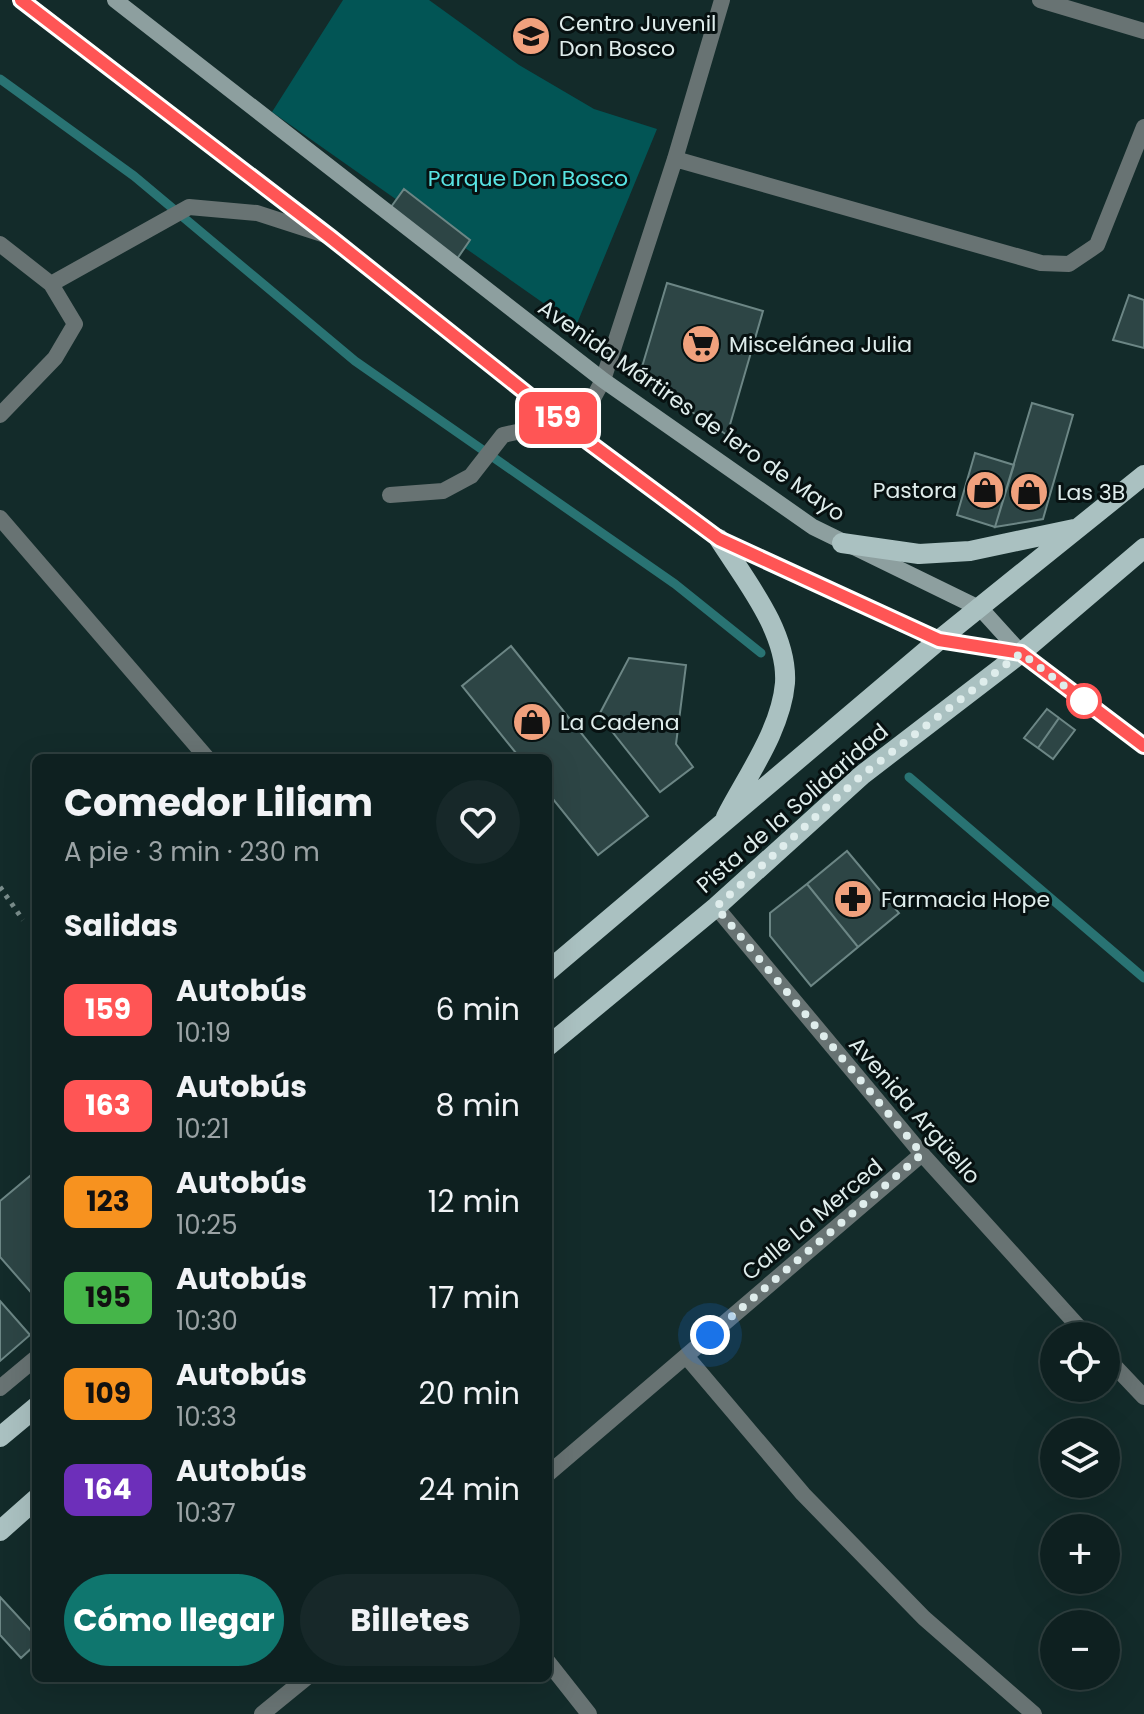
<!DOCTYPE html>
<html lang="es">
<meta charset="utf-8">
<style>
body{margin:0;font-family:Poppins,sans-serif;background:#172829;color:#f1f3f6;height:100vh;display:flex;flex-direction:column;font-size:30px;white-space:nowrap}
*{box-sizing:border-box;margin:0}
p{font-size:26px;color:#9ba3a5}
.icon{flex:none;width:44px;height:44px;fill:none;stroke:currentColor;stroke-width:2;stroke-linecap:round;stroke-linejoin:round}
.map{position:relative;flex:1;overflow:hidden}
.panel{position:absolute;left:32px;top:754px;width:520px;height:928px;display:flex;flex-direction:column;background:#0e2020;border-radius:12px;box-shadow:0 8px 32px #0002,0 0 0 2px #2e3e3e}
.panel>*{flex:none}
.badge{padding:0 16px;border-radius:12px;font-size:28px;line-height:52px}
.buttons{position:absolute;left:1040px;top:1322px;display:grid;gap:16px}
.buttons a{display:grid;place-items:center;width:80px;height:80px;border-radius:50%;background:#0e2020;box-shadow:0 8px 32px #0002,0 0 0 2px #2e3e3e;font-size:40px}
.you{position:absolute;width:40px;height:40px;margin:-20px;border:6px solid #fff;border-radius:50%;background:#1a73e8;box-shadow:0 0 0 12px #1a73e833}
.map>.badge{position:absolute;translate:-50% -50%;box-shadow:0 0 0 4px #fff}
h2{padding:0 32px;font-size:30px;line-height:72px}
.round{display:grid;place-items:center;flex:none;width:84px;height:84px;border-radius:42px;background:#172829}
.headline{display:flex;align-items:center;justify-content:space-between;height:136px;padding:0 32px}
h1{font-size:38px;font-weight:700;line-height:60px}
.cta{display:flex;gap:16px;margin-top:auto;padding:16px 32px}
.cta a{flex:1;height:92px;border-radius:48px;background:#0f766e;color:#fff;font-size:32px;font-weight:700;line-height:92px;text-align:center}
.cta a+a{background:#172829;color:#f1f3f6}
ul{padding:0;list-style:none}
li{display:flex;align-items:center;gap:24px;height:96px;padding:0 32px}
li div{flex:1}
li b{display:block;font-size:30px}
li em{font-style:normal}
li .badge{min-width:88px;font-weight:700;text-align:center}
.map>svg:first-child{display:block}
.green{fill:#025555}
.lines{fill:none;stroke-linecap:round;stroke-linejoin:round}
.stream{stroke:#297373;stroke-width:9}
.building{fill:#2d4545;stroke:#6c8685;stroke-width:2}
.path{stroke:#798c8b;stroke-width:5;stroke-dasharray:4 6;stroke-linecap:butt}
.lane{stroke:#687373;stroke-width:16}
.street{stroke:#687373;stroke-width:16}
.secondary{stroke:#8d9f9f;stroke-width:16}
.primary{stroke:#aac1c1;stroke-width:20}
.line-casing{stroke:#fff;stroke-width:18}
.line{stroke:#f55;stroke-width:12}
.walk{stroke:#dfedec;stroke-width:8;stroke-dasharray:0 14.4}
.stop-dot{fill:#fff;stroke:#f55;stroke-width:4}
.labels{text-anchor:middle;stroke-width:6;stroke-linejoin:round;paint-order:stroke}
.poi-label{font-size:22px;fill:#dfedec;stroke:#071111;text-anchor:start}
.park-label{font-size:22px;fill:#58e4e3;stroke:#071111}
.street-label{font-size:22px;fill:#dfedec;stroke:#071111}
</style>
<div class="map">
<svg width="1144" height="1714" viewBox="0 0 1144 1714">
<rect width="100%" height="100%" fill="#132b2a"/>
<path class="green" d="M343,0H429L519,65L594,109L657,129L576,326L272,112Z"/>
<g class="lines">
<path class="stream" d="M0,79L134,176L355,361L675,584L761,653
M909,777L1144,978"/>
</g>
<path class="building" d="M404,189L470,240L457,259L391,207Z
M667,283L763,311L727,435L639,377Z
M1129,295L1144,300V348L1113,340Z
M1032,403L1073,415L1043,519L995,527Z
M975,453L1014,465L995,527L957,515Z
M511,646L648,816L598,855L548,793V758H520L462,686Z
M629,658L686,665L676,744L693,767L660,792L599,715Z
M1047,709L1059,718L1038,748L1024,738Z
M1059,718L1075,730L1053,759L1038,748Z
M847,851L899,913L858,947L807,884Z
M807,884L858,947L811,986L770,936V913Z
M36,1171V1298L0,1257V1201Z
M0,1301L30,1335L0,1361Z
M0,1597L36,1636V1644L21,1658L0,1635Z"/>
<g class="lines">
<path class="path" d="M0,887L23,920"/>
<path class="lane" d="M0,244L51,284L75,324L55,358L0,415
M51,284L189,207L257,213L325,235
M390,495L443,491L471,476L503,435L531,429L575,432
M0,518L207,758
M0,1388L36,1358"/>
<path class="street" d="M1040,0L1144,31
M675,159L1041,263L1069,264L1097,245L1144,127
M575,432L603,380L675,159L722,0
M1021,653L1144,746
M716,907L922,1154L1087,1336
M686,1356L803,1494L924,1618L1034,1714
M1106,1357L1144,1397
M548,1474L922,1154
M548,1662L589,1714
M262,1714L306,1678"/>
<path class="secondary" d="M22,0L330,237L575,432L719,539L939,640L1021,653
M115,0L603,380L813,527L981,609L1021,653"/>
<path class="primary" d="M719,539C745,580 788,632 785,683C781,730 747,776 726,817
M842,543L919,554L970,551L1074,529
M548,971L939,640L1144,475
M548,1046L716,907L862,775L1021,653L1144,548
M0,1437L36,1407
M0,1531L36,1499"/>
</g>
<g class="lines">
<defs>
<path id="line" d="M21,0L330,237L575,432L719,539L939,640L1021,653L1144,746"/>
</defs>
<use href="#line" class="line-casing"/>
<use href="#line" class="line"/>
<path class="walk" d="M710,1335L922,1154L716,907L862,775L1021,653L1088,704L1084,701"/>
</g>
<defs>
<symbol id="school-disc" viewBox="-11 -11 22 22"><circle r="9.5" fill="#f1a17d" stroke="#071111"/><path d="M0-5L7-2L0 1L-7-2ZM-4 1L0 2.5L4 1V4Q0 6-4 4Z" fill="#111"/></symbol>
<symbol id="supermarket-disc" viewBox="-11 -11 22 22"><circle r="9.5" fill="#f1a17d" stroke="#071111"/><path d="M-6-5.5h2.5l.6 2H6L4.5 2H-2.5L-4.4-4H-6ZM-1.5 3.2a1.3 1.3 0 1 0 .1 0ZM3 3.2a1.3 1.3 0 1 0 .1 0Z" fill="#111"/></symbol>
<symbol id="shop-disc" viewBox="-11 -11 22 22"><circle r="9.5" fill="#f1a17d" stroke="#071111"/><path d="M-5-2.5h2.3a2.7 3.5 0 0 1 5.4 0H5L5.5 6h-11ZM-1.5-2.5h3a1.5 2.3 0 0 0-3 0Z" fill="#111"/></symbol>
<symbol id="pharmacy-disc" viewBox="-11 -11 22 22"><circle r="9.5" fill="#f1a17d" stroke="#071111"/><path d="M-2-6h4v4h4v4h-4v4h-4v-4h-4v-4h4Z" fill="#111"/></symbol>
</defs>
<g fill-rule="evenodd">
<use href="#school-disc" x="509" y="14" width="44" height="44"/>
<use href="#supermarket-disc" x="679" y="322" width="44" height="44"/>
<use href="#shop-disc" x="963" y="468" width="44" height="44"/>
<use href="#shop-disc" x="1007" y="470" width="44" height="44"/>
<use href="#shop-disc" x="510" y="700" width="44" height="44"/>
<use href="#pharmacy-disc" x="831" y="877" width="44" height="44"/>
</g>
<circle class="stop-dot" cx="1084" cy="701" r="16"/>
<g class="labels">
<g class="poi-label">
<text x="559" y="31">Centro Juvenil<tspan x="559" dy="25">Don Bosco</tspan></text>
<text x="729" y="352">Miscelánea Julia</text>
<text x="957" y="498" text-anchor="end">Pastora</text>
<text x="1057" y="500">Las 3B</text>
<text x="560" y="730">La Cadena</text>
<text x="881" y="907">Farmacia Hope</text>
</g>
<g class="park-label">
<text x="528" y="186">Parque Don Bosco</text>
</g>
<g class="street-label">
<text transform="translate(692 410) rotate(35)" y="8">Avenida Mártires de 1ero de Mayo</text>
<text transform="translate(792 808) rotate(-41)" y="8">Pista de la Solidaridad</text>
<text transform="translate(915 1110) rotate(49)" y="8">Avenida Argüello</text>
<text transform="translate(812 1219) rotate(-40)" y="8">Calle La Merced</text>
</g>
</g>
</svg>
<div class="buttons">
<a><svg class="icon" aria-label="locate" viewBox="0 0 24 24"><circle cx="12" cy="12" r="6"/><path d="M12 2v4M12 18v4M2 12h4M18 12h4"/></svg></a>
<a><svg class="icon" aria-label="layers" viewBox="0 0 24 24"><path d="M12 4l9 5-9 5-9-5zM3 14l9 5 9-5"/></svg></a>
<a>+</a>
<a>−</a>
</div>
<div class="you" style="left:710px;top:1335px"></div>
<b class="badge" style="left:558px;top:418px;background:#f55;color:#fff">159</b>
<section class="panel">
<div class="headline"><div><h1>Comedor Liliam</h1><p>A pie · 3 min · 230 m</p></div><a class="round"><svg class="icon" aria-label="heart" viewBox="0 0 24 24"><path d="M12 20l-8-8c-3-5 5-10 8-4 3-6 11-1 8 4z"/></svg></a></div>
<h2>Salidas</h2>
<ul>
<li><span class="badge" style="background:#f55;color:#fff">159</span><div><b>Autobús</b><p>10:19</p></div><em>6 min</em></li>
<li><span class="badge" style="background:#f55;color:#fff">163</span><div><b>Autobús</b><p>10:21</p></div><em>8 min</em></li>
<li><span class="badge" style="background:#f7921f;color:#111">123</span><div><b>Autobús</b><p>10:25</p></div><em>12 min</em></li>
<li><span class="badge" style="background:#45b549;color:#111">195</span><div><b>Autobús</b><p>10:30</p></div><em>17 min</em></li>
<li><span class="badge" style="background:#f7921f;color:#111">109</span><div><b>Autobús</b><p>10:33</p></div><em>20 min</em></li>
<li><span class="badge" style="background:#6d2fba;color:#fff">164</span><div><b>Autobús</b><p>10:37</p></div><em>24 min</em></li>
</ul>
<div class="cta"><a>Cómo llegar</a><a>Billetes</a></div>
</section>
</div>
